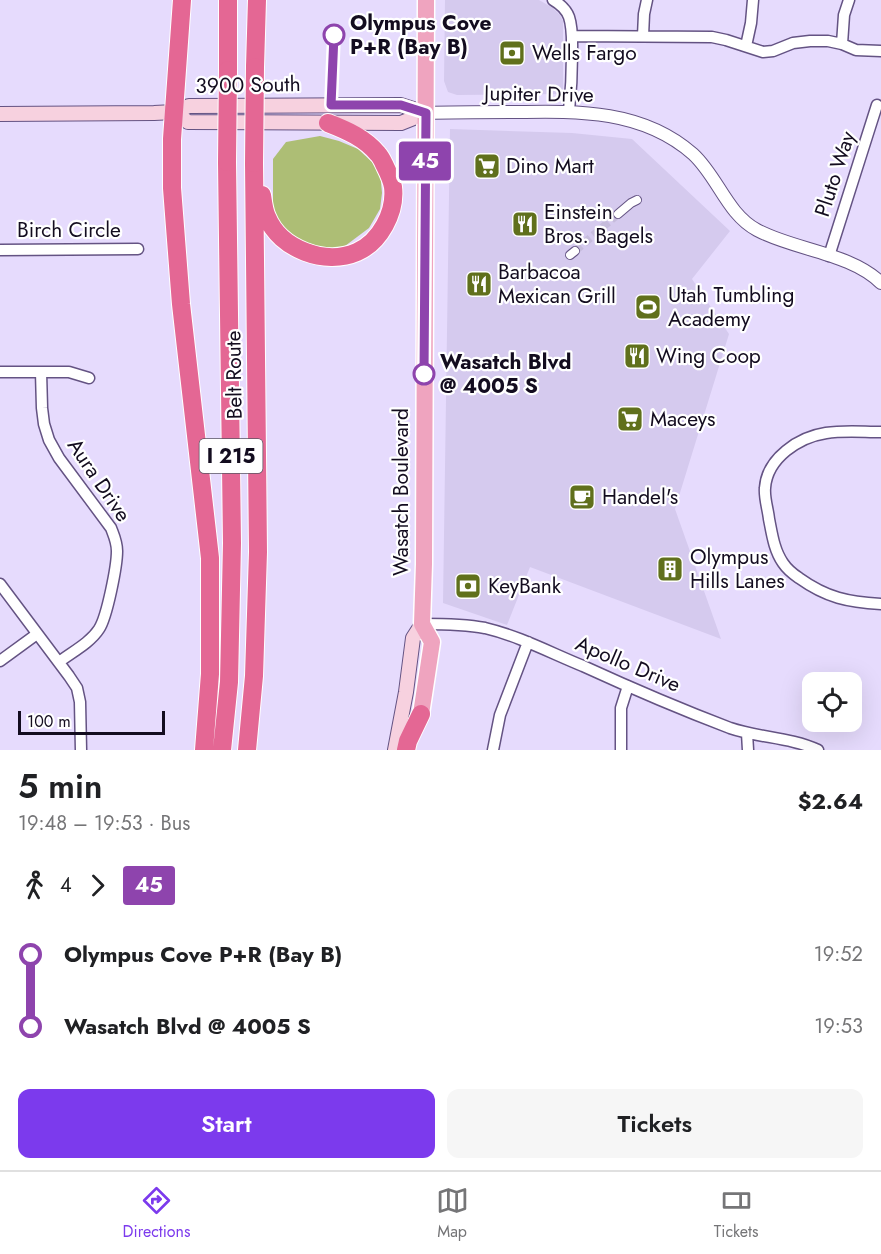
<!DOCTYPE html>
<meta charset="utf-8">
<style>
body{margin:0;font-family:Jost,sans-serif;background:#f6f6f6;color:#202124;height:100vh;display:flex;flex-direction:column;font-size:22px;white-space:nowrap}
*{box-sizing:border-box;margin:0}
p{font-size:20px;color:#757577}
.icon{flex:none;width:33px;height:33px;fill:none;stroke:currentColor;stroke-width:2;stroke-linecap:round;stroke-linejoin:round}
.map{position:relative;height:750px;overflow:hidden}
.side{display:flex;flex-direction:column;background:#fff;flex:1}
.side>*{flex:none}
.badge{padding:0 12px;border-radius:4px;font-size:21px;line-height:39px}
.controls{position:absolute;left:802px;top:672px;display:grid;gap:12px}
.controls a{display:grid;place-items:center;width:60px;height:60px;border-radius:12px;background:#fff;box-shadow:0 6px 24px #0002;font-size:30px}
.scale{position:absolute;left:18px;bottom:15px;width:147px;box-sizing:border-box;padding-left:6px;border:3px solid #130c1f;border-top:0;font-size:16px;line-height:21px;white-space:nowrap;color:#130c1f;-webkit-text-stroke:4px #fff;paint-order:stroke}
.map>.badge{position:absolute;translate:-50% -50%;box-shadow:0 0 0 3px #fff}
.legs{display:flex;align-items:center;gap:9px;height:66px;padding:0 18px;font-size:20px}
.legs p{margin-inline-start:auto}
.summary{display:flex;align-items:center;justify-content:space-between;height:102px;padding:0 18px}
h1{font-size:33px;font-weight:600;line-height:45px}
.action{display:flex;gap:12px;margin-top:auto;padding:12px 18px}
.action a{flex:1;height:69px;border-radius:12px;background:#7c3aed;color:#fff;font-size:24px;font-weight:600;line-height:69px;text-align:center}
.action a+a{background:#f6f6f6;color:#202124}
ul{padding:0 18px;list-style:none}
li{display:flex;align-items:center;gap:21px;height:72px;font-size:22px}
li i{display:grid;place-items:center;width:9px;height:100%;margin:0 8px;background:currentColor}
li i::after{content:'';width:15px;height:15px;margin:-8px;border:4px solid;border-radius:50%;background:#fff}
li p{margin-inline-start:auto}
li:first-child i{background:linear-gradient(#0000 50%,currentColor 0)}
li:last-child i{background:linear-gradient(currentColor 50%,#0000 0)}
.dock{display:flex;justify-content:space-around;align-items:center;height:84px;border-top:2px solid #e0e0e0;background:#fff;font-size:16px;color:#757577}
.dock a{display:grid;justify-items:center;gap:3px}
.dock .selected{color:#7c3aed}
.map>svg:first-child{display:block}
.built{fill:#d5caee}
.green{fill:#adbe75}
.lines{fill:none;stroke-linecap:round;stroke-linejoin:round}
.pedestrian-tunnel{stroke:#c6bcdc;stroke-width:8;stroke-dasharray:8 4;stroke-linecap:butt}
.pedestrian-casing{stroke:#645383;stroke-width:10}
.minor-casing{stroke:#645383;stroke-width:13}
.tertiary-casing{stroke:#645383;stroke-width:14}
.secondary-casing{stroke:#645383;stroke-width:16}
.primary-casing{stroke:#fff;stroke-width:19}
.motorway-casing{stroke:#fff;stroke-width:20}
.pedestrian{stroke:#fff;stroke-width:8}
.minor{stroke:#fff;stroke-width:10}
.tertiary{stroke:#fff;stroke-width:12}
.secondary{stroke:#f7d1df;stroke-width:14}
.primary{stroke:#efa4bf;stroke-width:16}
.motorway{stroke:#e46794;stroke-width:18}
.motorway-bridge-casing{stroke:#fff;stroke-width:20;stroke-linecap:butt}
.motorway-bridge{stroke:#e46794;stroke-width:18}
.line-1-casing{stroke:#fff;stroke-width:14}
.line-1{stroke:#8e44ad;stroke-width:9}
.stop-1-dot{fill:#fff;stroke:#8e44ad;stroke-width:3}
.labels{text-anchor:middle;stroke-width:4.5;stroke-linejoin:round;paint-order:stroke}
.shield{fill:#fff;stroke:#5a5562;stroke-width:1.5}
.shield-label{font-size:20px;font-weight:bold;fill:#130c1f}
.stop-label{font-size:21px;font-weight:bold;fill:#130c1f;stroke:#fff;text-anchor:start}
.poi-label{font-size:21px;fill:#130c1f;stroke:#fff;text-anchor:start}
.street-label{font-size:21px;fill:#130c1f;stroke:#fff}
</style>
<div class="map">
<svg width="881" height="750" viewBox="0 0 881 750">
<rect width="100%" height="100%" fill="#e6dbfd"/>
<path class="built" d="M445,0H539L553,8L560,15L563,21V94L457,95L448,92L444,81Z
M450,129L572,133L632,139L730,231L692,279L729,334L675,509L721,639L530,567L507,625L443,603Z"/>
<path class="green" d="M320,136L339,141L358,149L372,162L380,171L382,193L380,209L369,228L345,246L328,250L306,246L289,235L277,221L273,206V159L286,142Z"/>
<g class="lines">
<path class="pedestrian-tunnel" d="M575,251L618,214"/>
<defs>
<path id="pedestrian" d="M618,214L631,203L637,200
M570,255L575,251"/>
<path id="minor" d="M553,0C560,4 566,9 569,17C573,29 572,42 572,55C572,74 571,92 569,111
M572,36L712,37L726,40L763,52L773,51L793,43L810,41H828L842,44L856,50L881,51
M643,36L644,14L647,0
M842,44L844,15L849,0
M746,46L751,23L753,0
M0,250L138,249
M829,256L877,105
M0,372H69L89,378
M41,372L42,408L44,424L49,440L59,458L111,528C114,536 117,542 117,551C117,566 107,617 99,629C90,643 72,652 59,662
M881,432C863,432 844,430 826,433C799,437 767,458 765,488C764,498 768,509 769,519C772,534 774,550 783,563C787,569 793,574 799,578C827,598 848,602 881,604
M0,584L69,676L77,688L80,702L81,750
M422,624C443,624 464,624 485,628C519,636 551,653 583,666C631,688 680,709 730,728C759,738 790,737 818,750
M0,661L37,634
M747,733L748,750
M493,750L500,715L528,642
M621,750V708L628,686"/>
<path id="tertiary" d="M426,113C456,112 486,112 517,112C579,111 643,110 693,154C718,177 727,214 757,230C794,250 851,253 881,283"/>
<path id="secondary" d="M174,112L188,122L401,123L426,113
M0,114L154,113L174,112L189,106L401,105L426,113
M395,750L406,692L413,638L422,624"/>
<path id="primary" d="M421,714L432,642L422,624L424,564L426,0"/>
<path id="motorway" d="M182,0L172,139V188L181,304L210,558V674L204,750
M255,67L257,0
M228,70V0
M262,195C263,202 264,211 267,217C280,249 325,266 357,252C380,242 396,212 393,187C392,181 388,172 385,166C383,162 381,157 378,154C365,138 346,130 328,123
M222,750L229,682L232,543L227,162
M247,750L254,676L258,552L254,163
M406,750L408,741L421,714"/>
</defs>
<use href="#pedestrian" class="pedestrian-casing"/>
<use href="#minor" class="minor-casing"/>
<use href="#tertiary" class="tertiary-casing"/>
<use href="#secondary" class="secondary-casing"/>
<use href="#primary" class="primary-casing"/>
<use href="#motorway" class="motorway-casing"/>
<use href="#pedestrian" class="pedestrian"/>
<use href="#minor" class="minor"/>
<use href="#tertiary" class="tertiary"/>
<use href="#secondary" class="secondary"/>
<use href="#primary" class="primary"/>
<use href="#motorway" class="motorway"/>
<defs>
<path id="motorway-bridge" d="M227,162L228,70
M254,163L255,67"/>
</defs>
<use href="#motorway-bridge" class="motorway-bridge-casing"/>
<use href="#motorway-bridge" class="motorway-bridge"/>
</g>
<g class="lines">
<defs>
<path id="line-1" d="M334,35L331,105H401L426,113L424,374"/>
</defs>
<use href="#line-1" class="line-1-casing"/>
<use href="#line-1" class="line-1"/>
</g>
<defs>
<symbol id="bank-square" viewBox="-11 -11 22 22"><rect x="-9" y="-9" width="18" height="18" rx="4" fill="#60701c" stroke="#fff"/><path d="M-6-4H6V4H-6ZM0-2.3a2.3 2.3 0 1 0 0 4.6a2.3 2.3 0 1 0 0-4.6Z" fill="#fff"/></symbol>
<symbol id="supermarket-square" viewBox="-11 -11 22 22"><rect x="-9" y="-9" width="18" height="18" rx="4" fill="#60701c" stroke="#fff"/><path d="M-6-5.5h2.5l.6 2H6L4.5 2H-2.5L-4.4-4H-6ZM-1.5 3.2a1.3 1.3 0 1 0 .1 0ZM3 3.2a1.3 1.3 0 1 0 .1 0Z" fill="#fff"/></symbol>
<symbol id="restaurant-square" viewBox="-11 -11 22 22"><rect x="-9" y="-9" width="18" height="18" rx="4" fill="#60701c" stroke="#fff"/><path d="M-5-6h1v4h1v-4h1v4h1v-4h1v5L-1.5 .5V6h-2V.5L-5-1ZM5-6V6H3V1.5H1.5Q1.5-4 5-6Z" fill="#fff"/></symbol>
<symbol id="stadium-square" viewBox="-11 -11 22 22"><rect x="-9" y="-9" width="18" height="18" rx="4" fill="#60701c" stroke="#fff"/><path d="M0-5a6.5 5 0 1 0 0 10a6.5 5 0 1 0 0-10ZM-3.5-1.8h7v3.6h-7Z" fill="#fff"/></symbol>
<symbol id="cafe-square" viewBox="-11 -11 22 22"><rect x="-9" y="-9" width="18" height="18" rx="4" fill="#60701c" stroke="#fff"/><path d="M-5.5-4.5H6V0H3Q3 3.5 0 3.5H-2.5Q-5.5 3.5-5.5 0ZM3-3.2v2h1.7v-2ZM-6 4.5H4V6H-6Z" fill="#fff"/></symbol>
<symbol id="building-square" viewBox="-11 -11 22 22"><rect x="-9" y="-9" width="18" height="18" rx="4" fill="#60701c" stroke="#fff"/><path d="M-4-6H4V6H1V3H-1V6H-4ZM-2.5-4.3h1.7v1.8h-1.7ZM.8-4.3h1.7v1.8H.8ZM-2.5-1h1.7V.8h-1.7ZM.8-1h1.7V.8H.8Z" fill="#fff"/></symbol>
</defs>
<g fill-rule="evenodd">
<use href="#bank-square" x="497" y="38" width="30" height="30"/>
<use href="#supermarket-square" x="472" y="151" width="30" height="30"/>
<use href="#restaurant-square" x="510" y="209" width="30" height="30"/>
<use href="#restaurant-square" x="464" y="269" width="30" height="30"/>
<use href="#stadium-square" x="633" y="292" width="30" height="30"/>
<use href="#restaurant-square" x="622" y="341" width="30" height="30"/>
<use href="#supermarket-square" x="615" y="404" width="30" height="30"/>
<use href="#cafe-square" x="567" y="482" width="30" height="30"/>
<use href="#building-square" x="655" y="554" width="30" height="30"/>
<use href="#bank-square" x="453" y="571" width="30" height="30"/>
</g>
<g class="stop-1-dot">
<circle cx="334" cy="35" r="10"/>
<circle cx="424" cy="374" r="10"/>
</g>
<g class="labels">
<rect class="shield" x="199.5" y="439" width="63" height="34" rx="4.5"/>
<g class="shield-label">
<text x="231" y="463">I 215</text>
</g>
<g class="stop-label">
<text x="350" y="30">Olympus Cove<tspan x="350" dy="24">P+R (Bay B)</tspan></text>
<text x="440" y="369">Wasatch Blvd<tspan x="440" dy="24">@ 4005 S</tspan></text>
</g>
<g class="poi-label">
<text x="532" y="60">Wells Fargo</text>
<text x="506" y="173">Dino Mart</text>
<text x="544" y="219">Einstein<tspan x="544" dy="24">Bros. Bagels</tspan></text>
<text x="498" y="279">Barbacoa<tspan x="498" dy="24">Mexican Grill</tspan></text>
<text x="668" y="302">Utah Tumbling<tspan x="668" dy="24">Academy</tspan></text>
<text x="656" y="363">Wing Coop</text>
<text x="650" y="426">Maceys</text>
<text x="602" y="504">Handel's</text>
<text x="690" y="564">Olympus<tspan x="690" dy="24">Hills Lanes</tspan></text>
<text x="488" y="593">KeyBank</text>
</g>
<g class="street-label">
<text transform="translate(248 85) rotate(-1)" y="7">3900 South</text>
<text transform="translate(539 94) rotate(1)" y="7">Jupiter Drive</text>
<text transform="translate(835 174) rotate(-72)" y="7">Pluto Way</text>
<text x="69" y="237">Birch Circle</text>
<text transform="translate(234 375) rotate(-91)" y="7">Belt Route</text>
<text transform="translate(99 480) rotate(56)" y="7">Aura Drive</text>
<text transform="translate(401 492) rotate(-90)" y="7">Wasatch Boulevard</text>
<text transform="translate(628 664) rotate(23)" y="7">Apollo Drive</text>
</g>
</g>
</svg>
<div class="controls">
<a><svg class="icon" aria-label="locate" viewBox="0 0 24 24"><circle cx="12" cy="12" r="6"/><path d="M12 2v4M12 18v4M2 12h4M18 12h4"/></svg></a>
</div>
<div class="scale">100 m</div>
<b class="badge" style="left:425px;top:161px;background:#8e44ad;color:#fff">45</b>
</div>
<section class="side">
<div class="summary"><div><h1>5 min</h1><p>19:48 – 19:53 · Bus</p></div><b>$2.64</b></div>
<div class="legs"><svg class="icon" aria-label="walk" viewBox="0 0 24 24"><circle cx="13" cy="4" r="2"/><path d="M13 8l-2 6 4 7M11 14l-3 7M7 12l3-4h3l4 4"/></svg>4<svg class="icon" aria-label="forward" viewBox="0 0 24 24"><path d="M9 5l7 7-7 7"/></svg><b class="badge" style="background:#8e44ad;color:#fff">45</b></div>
<ul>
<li><i style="color:#8e44ad"></i><b>Olympus Cove P+R (Bay B)</b><p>19:52</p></li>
<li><i style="color:#8e44ad"></i><b>Wasatch Blvd @ 4005 S</b><p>19:53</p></li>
</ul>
<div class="action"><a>Start</a><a>Tickets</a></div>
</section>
<nav class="dock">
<a class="selected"><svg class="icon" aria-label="directions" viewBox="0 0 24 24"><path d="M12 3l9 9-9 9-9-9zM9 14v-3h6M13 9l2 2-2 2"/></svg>Directions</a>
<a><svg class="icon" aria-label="map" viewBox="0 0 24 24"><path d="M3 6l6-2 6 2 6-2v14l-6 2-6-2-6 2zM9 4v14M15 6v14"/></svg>Map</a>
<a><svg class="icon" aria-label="tickets" viewBox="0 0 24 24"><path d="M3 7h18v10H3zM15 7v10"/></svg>Tickets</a>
</nav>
